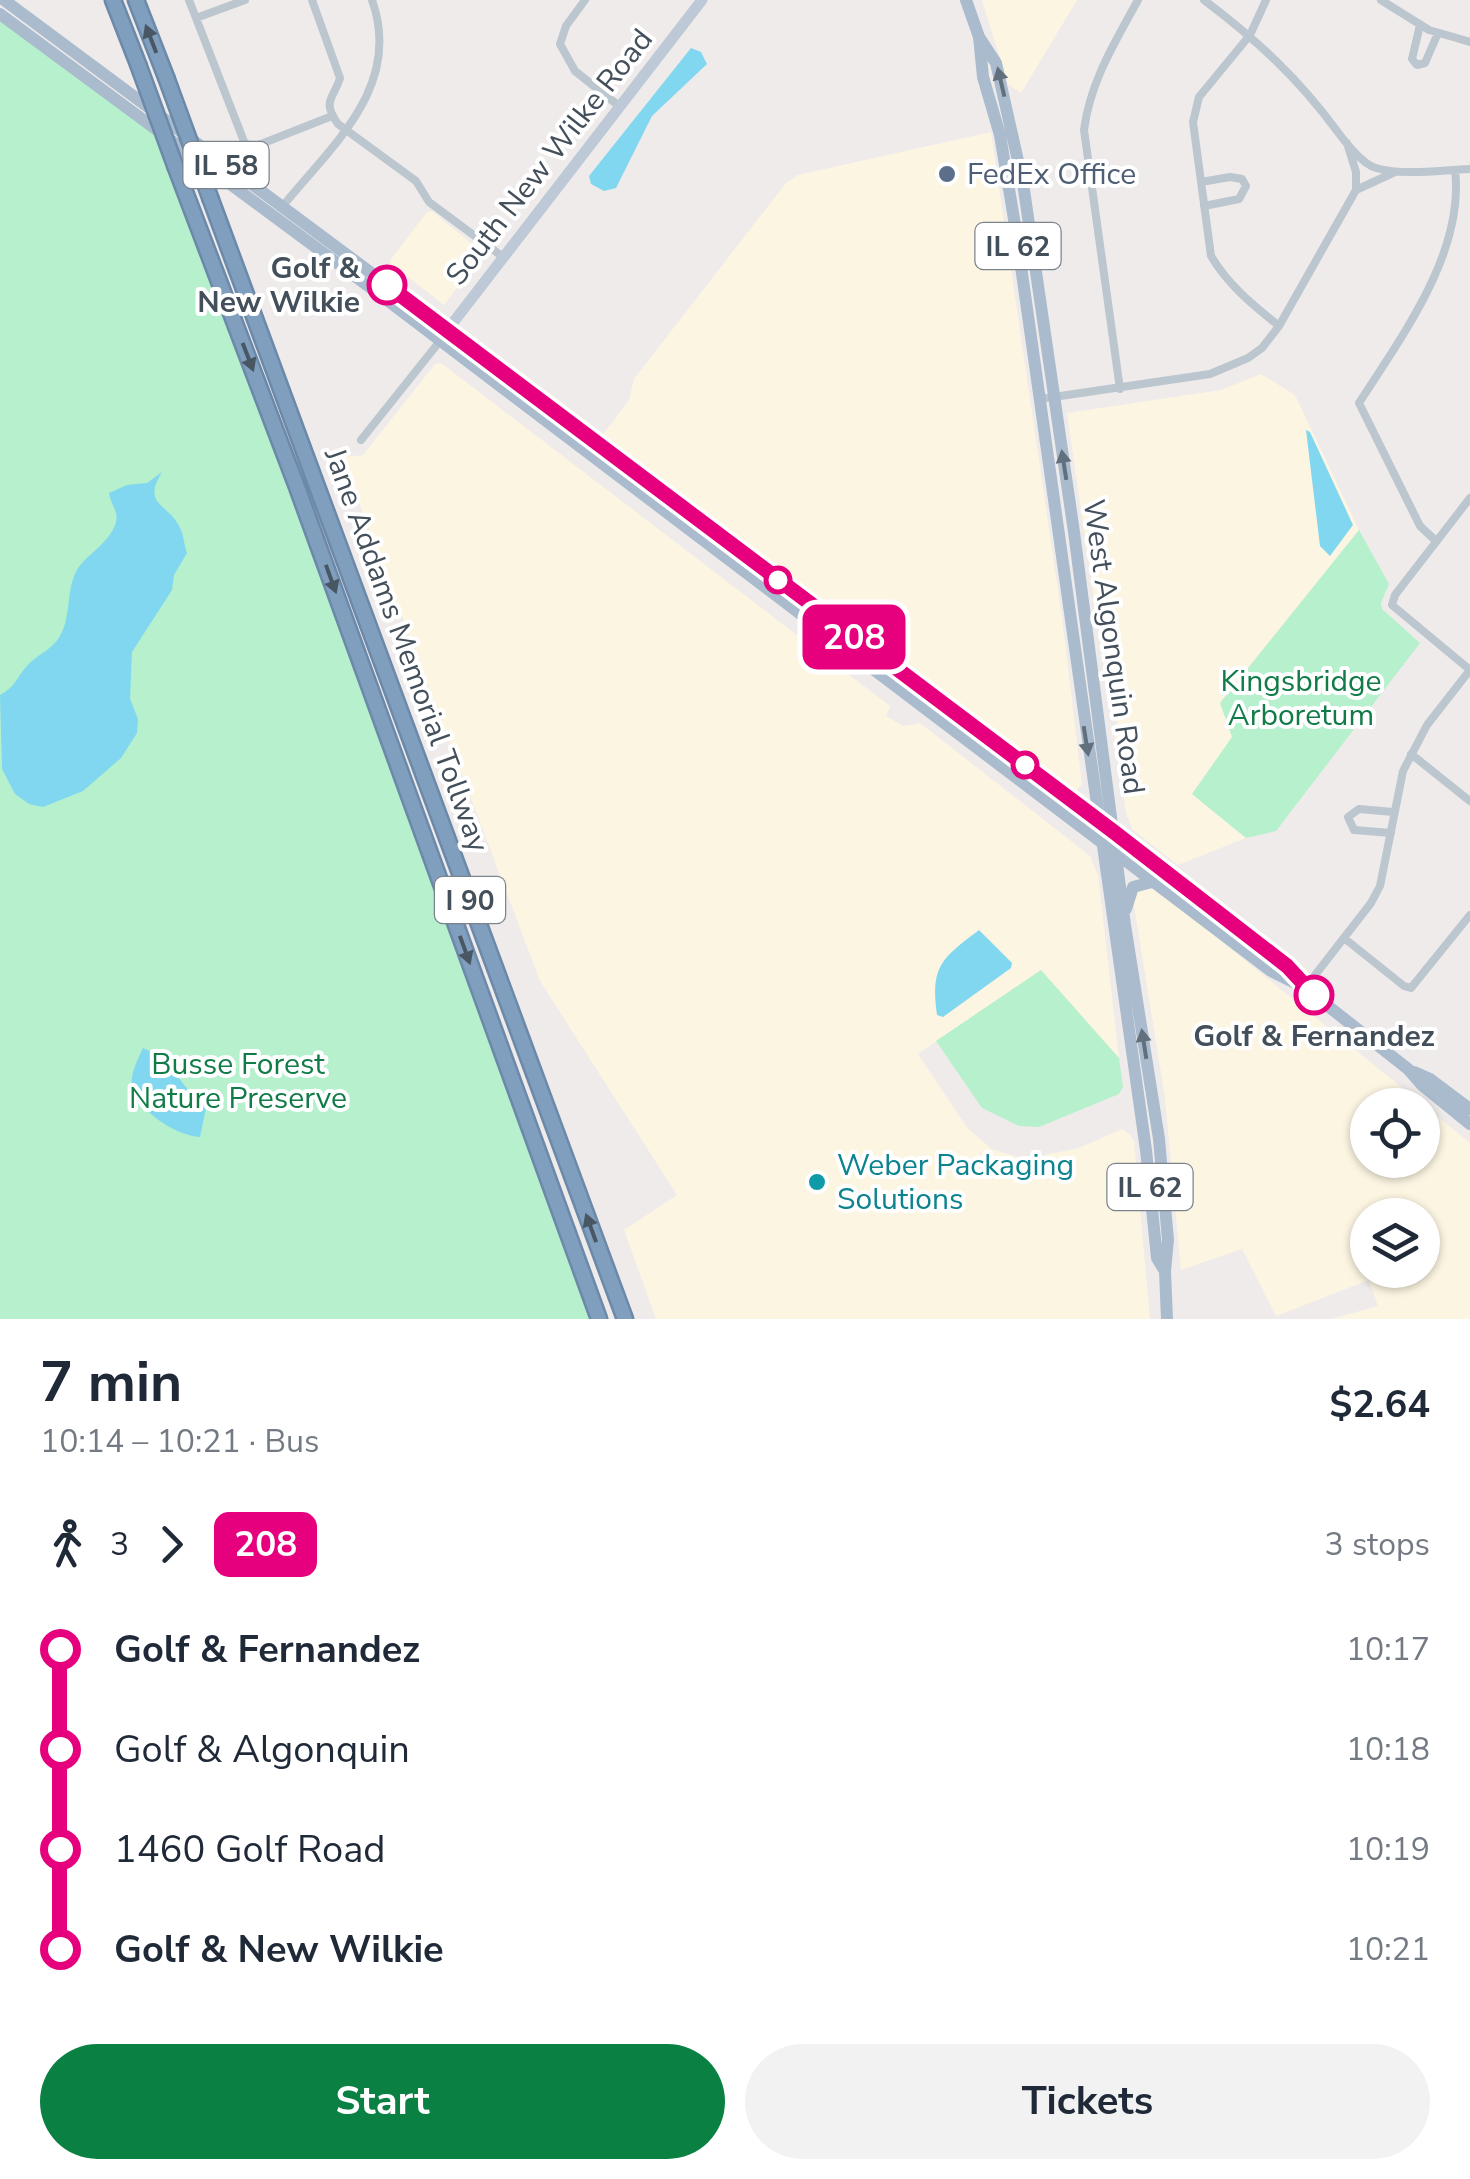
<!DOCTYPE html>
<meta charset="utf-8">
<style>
body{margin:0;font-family:"Nunito Sans",sans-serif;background:#f2f2f3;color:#1f2937;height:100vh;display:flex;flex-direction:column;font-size:38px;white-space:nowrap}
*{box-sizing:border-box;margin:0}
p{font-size:32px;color:#747a83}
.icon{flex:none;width:55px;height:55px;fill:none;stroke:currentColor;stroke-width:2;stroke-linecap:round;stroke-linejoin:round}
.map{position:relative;height:1319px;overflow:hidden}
.drawer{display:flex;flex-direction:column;background:#fff;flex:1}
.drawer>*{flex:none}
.badge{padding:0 20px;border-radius:15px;font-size:35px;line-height:65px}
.tools{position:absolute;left:1350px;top:1088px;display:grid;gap:20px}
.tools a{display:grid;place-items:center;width:90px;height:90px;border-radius:50%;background:#fff;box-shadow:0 2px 8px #0004;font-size:50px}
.map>.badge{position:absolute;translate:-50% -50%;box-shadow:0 0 0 5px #fff}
.legs{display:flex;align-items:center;gap:15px;height:110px;padding:0 40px;font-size:32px}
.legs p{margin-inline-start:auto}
.overview{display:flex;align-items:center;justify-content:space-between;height:170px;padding:0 40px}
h1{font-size:55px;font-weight:700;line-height:75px}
.primary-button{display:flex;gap:20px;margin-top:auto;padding:20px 40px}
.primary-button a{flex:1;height:115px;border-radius:60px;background:#0b8043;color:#fff;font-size:40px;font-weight:700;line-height:115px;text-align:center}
.primary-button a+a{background:#f2f2f3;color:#1f2937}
ul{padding:0 40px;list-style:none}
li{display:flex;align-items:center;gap:35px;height:100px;font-size:38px}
li i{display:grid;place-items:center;width:15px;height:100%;margin:0 12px;background:currentColor}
li i::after{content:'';width:25px;height:25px;margin:-12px;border:8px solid;border-radius:50%;background:#fff}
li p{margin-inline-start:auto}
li:first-child i{background:linear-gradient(#0000 50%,currentColor 0)}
li:last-child i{background:linear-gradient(currentColor 50%,#0000 0)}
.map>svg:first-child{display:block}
.commercial{fill:#fcf5e2;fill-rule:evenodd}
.green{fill:#b6f0cd}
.water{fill:#81d7ef}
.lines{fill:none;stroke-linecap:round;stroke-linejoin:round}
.highway-casing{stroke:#6c89a9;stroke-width:19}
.street{stroke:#bbc6cf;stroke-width:8}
.secondary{stroke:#bdc9d6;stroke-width:11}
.primary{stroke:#a9bbcd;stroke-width:12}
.highway{stroke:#809ebe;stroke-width:14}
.highway-bridge-casing{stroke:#6c89a9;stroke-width:19;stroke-linecap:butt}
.highway-bridge{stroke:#809ebe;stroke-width:14}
.oneway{fill:#495764}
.oneway2{fill:#626f7c}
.line-1-casing{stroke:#fff;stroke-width:22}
.line-1{stroke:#e6007e;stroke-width:15}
.service-dot{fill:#5c6f8a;stroke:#fff;stroke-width:4}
.stop-1-dot{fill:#fff;stroke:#e6007e;stroke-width:5}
.culture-dot{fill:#0f9aa8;stroke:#fff;stroke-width:4}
.labels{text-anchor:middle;stroke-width:8;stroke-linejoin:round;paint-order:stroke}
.shield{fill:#fff;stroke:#7b848c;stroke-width:2.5}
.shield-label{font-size:28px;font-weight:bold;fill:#434f5a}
.street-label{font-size:30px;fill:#434f5a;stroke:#fff}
.service-label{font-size:30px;fill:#4e5e75;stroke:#fff;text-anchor:start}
.stop-label{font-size:30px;font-weight:bold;fill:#434f5a;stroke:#fff;text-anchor:end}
.park-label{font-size:30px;fill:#127c48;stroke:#fff}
.culture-label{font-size:30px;fill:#0d838f;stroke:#fff;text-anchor:start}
</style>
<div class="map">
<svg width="1470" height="1319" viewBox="0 0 1470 1319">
<rect width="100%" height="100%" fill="#efebeb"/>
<path class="commercial" d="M982,0H1077L1021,93L1008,84Z
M991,132L1062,618L1082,784L1076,791L918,679L601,437L629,400L634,379L786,183L798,175Z
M432,211L483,253L444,305L389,262L427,212Z
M441,363L890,706L886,716L903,726L920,723L1090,856L1098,875L1119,1058L1040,971L918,1054L968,1129L992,1149L1024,1159L1079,1148L1122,1129L1129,1134L1134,1141L1150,1319H656L624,1230L677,1195L540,981L342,457L363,455L435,364Z
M1261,374L1295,395L1359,530L1220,703L1233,737L1192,794L1246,838L1178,865L1132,829L1126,813L1114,731L1117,726L1116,715L1110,709L1103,652L1107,644L1105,627L1097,620L1067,413L1221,390Z
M1156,888L1470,1143V1319H1331L1378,1306L1369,1280L1276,1316L1242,1249L1181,1270L1165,1098L1133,899L1140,889ZM1368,1105H1422V1160H1368ZM1368,1215H1422V1270H1368Z"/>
<path class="green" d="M0,15L164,136L598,1319H0Z
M1359,530L1389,584L1381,603L1382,609L1420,643L1276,831L1246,838L1192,794L1232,737L1220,703Z
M1041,970L1119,1058L1123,1087L1119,1094L1039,1127L1019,1126L982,1108L936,1041Z"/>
<path class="water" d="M691,48L701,52L707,64L652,116L616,188L604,191L591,184L589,176Z
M1306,430L1310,432L1353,525L1330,556L1320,546Z
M162,472C141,506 169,503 180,528C184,536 184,545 187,553L174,575L172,590L132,652L130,699L138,719L137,733L121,758L83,791L43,807L29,804L15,794L2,769L0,695C14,688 16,679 26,667C36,655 51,651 60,636C73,614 64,583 82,563C93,551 111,540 116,522C119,512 110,503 109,493L127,485L147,483Z
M979,930L1012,963L1011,968L943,1017L937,1015C930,966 942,958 979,930Z
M143,1048L163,1057L188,1090L204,1102L206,1108L200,1137C177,1136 137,1111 132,1086C130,1074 138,1059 143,1048Z"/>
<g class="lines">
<defs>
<path id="highway" d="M113,0L138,64
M136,0L166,77
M176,168L297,487L599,1319
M211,200L625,1319"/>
</defs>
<use href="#highway" class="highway-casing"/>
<path class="street" d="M189,0L245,144L256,146L332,116
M312,0L340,78C334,99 321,100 338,124L416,181L429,202L503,257
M585,0L566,26L560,44L575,71L619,106
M1204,0C1257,40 1298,78 1337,131C1346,143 1362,164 1376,168C1406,176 1440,170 1470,169
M1266,0L1250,35L1199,97L1193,122L1211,256C1228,285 1253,305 1279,326
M1381,0L1429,30L1470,42
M196,18L245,0
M1420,25L1412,59L1417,65L1425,63L1438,33
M1201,182L1230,177L1242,179L1246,186L1239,199L1204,206
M1356,190L1395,172
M282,207C332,145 403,87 372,0
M1120,389L1084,130C1090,82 1115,42 1138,0
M1040,399L1210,374L1248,358L1262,348L1279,326L1356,190V172L1347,143
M361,440L440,341
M1470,498L1395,595L1392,605L1470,670
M1436,541L1420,526L1359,403C1402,336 1465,252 1455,170
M1411,754L1470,801
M1391,833L1354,830L1348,817L1359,809L1393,812
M1344,938L1404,986L1411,988L1470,915
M1305,988L1371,903L1380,886L1403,771L1427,725L1470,670"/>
<path class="secondary" d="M442,337L702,0"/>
<path class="primary" d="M4,0L448,330L1287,966L1300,983
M966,0L979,37L983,77L1000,135L1016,231L1146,1150L1157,1258L1165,1271
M0,14L379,294L1271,971L1305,988L1408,1069L1422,1085L1470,1124
M979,37L996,63L1023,183L1074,532L1125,925L1159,1139L1168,1240L1165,1271L1167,1319
M1126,909L1133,887L1152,882
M1414,1072L1430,1079L1470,1109"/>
<use href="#highway" class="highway"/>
<defs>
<path id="highway-bridge" d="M138,64L176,168
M166,77L211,200"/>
</defs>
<use href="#highway-bridge" class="highway-bridge-casing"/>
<use href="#highway-bridge" class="highway-bridge"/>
</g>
<defs><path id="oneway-solid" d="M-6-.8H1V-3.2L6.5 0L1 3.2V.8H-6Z" transform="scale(2.5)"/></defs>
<g class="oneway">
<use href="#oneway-solid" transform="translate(151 39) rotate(-111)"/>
<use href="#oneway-solid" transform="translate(248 357) rotate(69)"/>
<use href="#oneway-solid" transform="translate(331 579) rotate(70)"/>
<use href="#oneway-solid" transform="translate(465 950) rotate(70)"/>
<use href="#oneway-solid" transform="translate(591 1228) rotate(-110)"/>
</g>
<g class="oneway2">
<use href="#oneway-solid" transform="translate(1001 82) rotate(-103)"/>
<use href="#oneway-solid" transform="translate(1064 465) rotate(-99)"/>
<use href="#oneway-solid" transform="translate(1086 741) rotate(81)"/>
<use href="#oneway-solid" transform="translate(1144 1044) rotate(-99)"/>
</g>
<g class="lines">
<defs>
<path id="line-1" d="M387,285L1114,832L1287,966L1314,995"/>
</defs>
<use href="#line-1" class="line-1-casing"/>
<use href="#line-1" class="line-1"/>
</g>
<circle class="service-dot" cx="947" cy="174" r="10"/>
<g class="stop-1-dot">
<circle cx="387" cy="285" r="18"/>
<circle cx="778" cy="580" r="12"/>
<circle cx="1025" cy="765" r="12"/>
<circle cx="1314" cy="995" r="18"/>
</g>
<circle class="culture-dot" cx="817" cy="1182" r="10"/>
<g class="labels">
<g class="shield">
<rect x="183.5" y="142" width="85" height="46" rx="8"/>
<rect x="975.5" y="223" width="85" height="46" rx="8"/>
<rect x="435" y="877" width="70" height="46" rx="8"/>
<rect x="1107.5" y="1164" width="85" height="46" rx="8"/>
</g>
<g class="shield-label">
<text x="226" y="175">IL 58</text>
<text x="1018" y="256">IL 62</text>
<text x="470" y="910">I 90</text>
<text x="1150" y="1197">IL 62</text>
</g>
<g class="street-label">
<text transform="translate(549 157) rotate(-52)" y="10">South New Wilke Road</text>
<text transform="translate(1114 647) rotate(82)" y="10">West Algonquin Road</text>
<text transform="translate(407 650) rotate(70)" y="10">Jane Addams Memorial Tollway</text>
</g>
<g class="service-label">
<text x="967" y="184">FedEx Office</text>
</g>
<g class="stop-label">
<text x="360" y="278">Golf &amp;<tspan x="360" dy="34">New Wilkie</tspan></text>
<text x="1314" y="1046" text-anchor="middle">Golf &amp; Fernandez</text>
</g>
<g class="park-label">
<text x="1301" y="691">Kingsbridge<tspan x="1301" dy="34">Arboretum</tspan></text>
<text x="238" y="1074">Busse Forest<tspan x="238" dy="34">Nature Preserve</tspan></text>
</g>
<g class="culture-label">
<text x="837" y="1175">Weber Packaging<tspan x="837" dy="34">Solutions</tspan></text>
</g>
</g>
</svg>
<div class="tools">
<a><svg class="icon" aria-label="locate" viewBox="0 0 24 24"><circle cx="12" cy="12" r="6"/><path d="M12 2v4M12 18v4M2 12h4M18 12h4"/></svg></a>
<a><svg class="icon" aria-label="layers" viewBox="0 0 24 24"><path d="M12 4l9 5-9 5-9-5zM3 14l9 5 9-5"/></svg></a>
</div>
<b class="badge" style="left:854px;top:637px;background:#e6007e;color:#fff">208</b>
</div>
<section class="drawer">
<div class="overview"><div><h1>7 min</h1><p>10:14 – 10:21 · Bus</p></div><b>$2.64</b></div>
<div class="legs"><svg class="icon" aria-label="walk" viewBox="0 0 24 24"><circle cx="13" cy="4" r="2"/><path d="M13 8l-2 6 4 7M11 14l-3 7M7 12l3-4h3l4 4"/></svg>3<svg class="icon" aria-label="forward" viewBox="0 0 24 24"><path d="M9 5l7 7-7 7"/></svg><b class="badge" style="background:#e6007e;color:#fff">208</b><p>3 stops</p></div>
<ul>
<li><i style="color:#e6007e"></i><b>Golf &amp; Fernandez</b><p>10:17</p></li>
<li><i style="color:#e6007e"></i><span>Golf &amp; Algonquin</span><p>10:18</p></li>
<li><i style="color:#e6007e"></i><span>1460 Golf Road</span><p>10:19</p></li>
<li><i style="color:#e6007e"></i><b>Golf &amp; New Wilkie</b><p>10:21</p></li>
</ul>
<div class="primary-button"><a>Start</a><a>Tickets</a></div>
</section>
